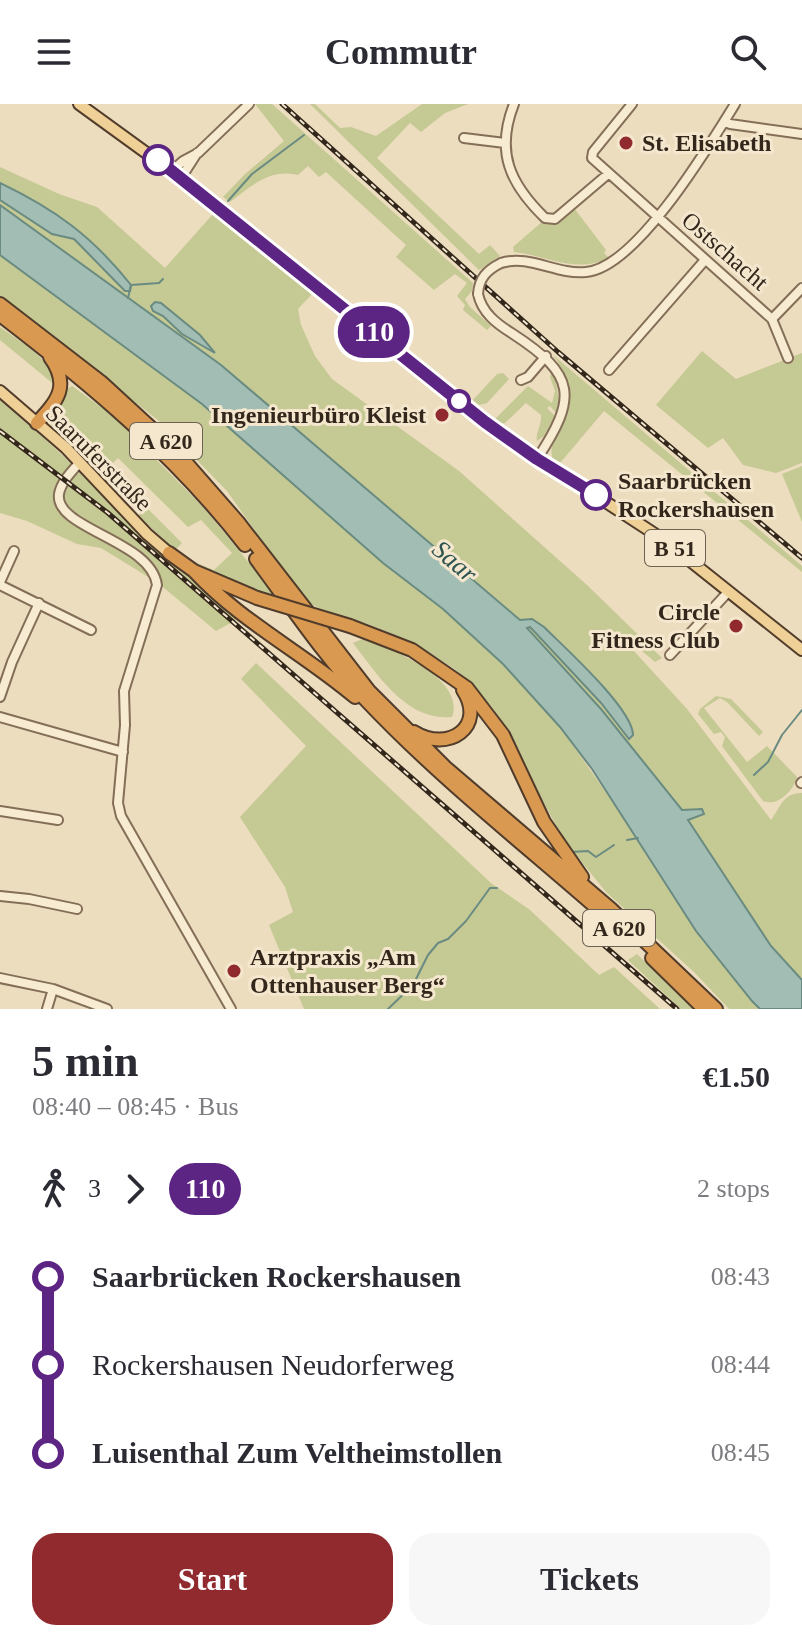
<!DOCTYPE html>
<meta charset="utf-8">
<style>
body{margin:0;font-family:Georgia,serif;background:#f7f7f7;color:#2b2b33;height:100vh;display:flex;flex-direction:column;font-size:30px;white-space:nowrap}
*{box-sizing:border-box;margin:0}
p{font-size:26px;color:#7c7c81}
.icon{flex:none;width:44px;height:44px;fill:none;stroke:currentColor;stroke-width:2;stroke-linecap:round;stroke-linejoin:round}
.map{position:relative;height:905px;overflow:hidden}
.sheet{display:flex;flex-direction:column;background:#fff;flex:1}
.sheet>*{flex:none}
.badge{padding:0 16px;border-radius:26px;font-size:28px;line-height:52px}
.map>.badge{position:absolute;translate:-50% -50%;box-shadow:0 0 0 4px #fff}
.legs{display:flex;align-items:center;gap:12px;height:88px;padding:0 32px;font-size:26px}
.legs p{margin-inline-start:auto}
.summary{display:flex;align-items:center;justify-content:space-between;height:136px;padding:0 32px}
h1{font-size:44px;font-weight:600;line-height:60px}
.action{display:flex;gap:16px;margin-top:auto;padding:16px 32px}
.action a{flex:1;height:92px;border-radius:24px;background:#902a2e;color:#fff;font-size:32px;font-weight:600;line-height:92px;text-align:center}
.action a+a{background:#f7f7f7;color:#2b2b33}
ul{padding:0 32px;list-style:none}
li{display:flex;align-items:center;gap:28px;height:88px;font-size:30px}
li i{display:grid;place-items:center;width:12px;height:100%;margin:0 10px;background:currentColor}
li i::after{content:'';width:20px;height:20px;margin:-10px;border:6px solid;border-radius:50%;background:#fff}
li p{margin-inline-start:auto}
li:first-child i{background:linear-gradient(#0000 50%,currentColor 0)}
li:last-child i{background:linear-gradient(currentColor 50%,#0000 0)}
header{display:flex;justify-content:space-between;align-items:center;height:104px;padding:0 32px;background:#fff;font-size:36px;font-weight:600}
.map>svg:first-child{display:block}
.green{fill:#c5c993}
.water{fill:#a2beb4;stroke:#6a8b81;stroke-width:2}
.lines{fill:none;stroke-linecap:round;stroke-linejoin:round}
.stream{stroke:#6a8b81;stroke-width:2}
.minor-casing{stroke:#846e58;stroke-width:12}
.major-casing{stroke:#513c2c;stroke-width:14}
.highway-casing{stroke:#513c2c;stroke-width:16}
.minor{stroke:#f7ebd1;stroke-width:8}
.major{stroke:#efd096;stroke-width:10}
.highway{stroke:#da9950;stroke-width:12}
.rail-casing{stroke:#33271c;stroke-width:5}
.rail{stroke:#f4e7ce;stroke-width:2;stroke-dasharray:6;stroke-linecap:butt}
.minor-bridge-casing{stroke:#846e58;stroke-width:12;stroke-linecap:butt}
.highway-bridge-casing{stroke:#513c2c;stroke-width:16;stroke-linecap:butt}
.minor-bridge{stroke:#f7ebd1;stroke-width:8}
.highway-bridge{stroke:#da9950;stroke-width:12}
.line-1-casing{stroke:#fff;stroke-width:18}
.line-1{stroke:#5c2483;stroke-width:12}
.poi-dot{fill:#902a2e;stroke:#f4e7ce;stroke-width:3}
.stop-1-dot{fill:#fff;stroke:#5c2483;stroke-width:4}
.labels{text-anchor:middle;stroke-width:6;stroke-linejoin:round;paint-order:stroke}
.shield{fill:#f4e7ce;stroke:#6d6151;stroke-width:2}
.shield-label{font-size:22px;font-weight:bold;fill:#33271c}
.poi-label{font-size:24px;font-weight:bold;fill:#33271c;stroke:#f4e7ce;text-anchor:start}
.street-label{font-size:24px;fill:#33271c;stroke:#f4e7ce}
.stop-label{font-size:24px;font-weight:bold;fill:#33271c;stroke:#f4e7ce;text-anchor:start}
.water-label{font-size:26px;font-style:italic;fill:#2c534f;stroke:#f4e7ce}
</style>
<header><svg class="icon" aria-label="menu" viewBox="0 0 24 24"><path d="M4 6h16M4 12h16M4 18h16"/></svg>Commutr<svg class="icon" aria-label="search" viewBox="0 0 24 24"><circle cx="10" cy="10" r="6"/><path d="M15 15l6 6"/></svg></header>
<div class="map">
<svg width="802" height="905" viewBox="0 0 802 905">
<rect width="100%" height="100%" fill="#ecddbf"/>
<path class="green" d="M255,0H272L473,179L472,187L465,195L470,203L491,222L487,226L463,206L465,201L457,192L467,179L455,170L434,186L396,153L406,141L326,68L319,73L308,62L298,71C269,64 252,82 230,98L223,93L245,70L284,37Z
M310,0H315L340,24L351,23L376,32L422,0H468L445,9L421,28L410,19L377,54L479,150L490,141L500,152L479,166Z
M0,63L59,90L97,103L165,164L213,110L313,189L298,205L301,221L315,252L332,275L459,367L587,481L662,554L655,558L636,542L633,546L687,605L771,716C779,706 783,688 802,689V876L772,842L682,707L601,605L527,523H530L601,600L629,634L544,523L520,516L221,261L0,101V96L51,130L74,135L125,187H130L131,181L119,166L16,87L0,79Z
M574,104L606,146L604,149L609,154C576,170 548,152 514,148L513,143L543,117L557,120Z
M0,151L202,300L383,459L443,505L503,560L560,623L638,734L696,827L760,905H729L695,869L606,788L564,736L492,603L456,566L417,541L368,520L329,509L305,497L227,387L159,317L0,192Z
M0,223C22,239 51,254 56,282L0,236Z
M702,247L736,275L802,249V359L776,369L743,361L723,334L708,344L656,301Z
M553,251L802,462V468L604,307L560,359L553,355C542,330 594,308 553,251Z
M552,268C558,281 560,294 556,309L550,302L547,304L555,312L544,332L537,337C535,329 542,321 541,311L526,299L505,319L501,320L495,315L528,282L552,299L555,287L550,273Z
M503,269L509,275L487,299L479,301L473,296L497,270Z
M72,282L112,311L204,404L277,493L236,479L190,456L214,466L232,449L201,416L188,423L118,354L107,365L133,391L127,398L87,353L52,322L51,316L67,285Z
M0,296C83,366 158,445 242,513L216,527L158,479L101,444L77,440L27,417L0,409Z
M802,362V418L782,370Z
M146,403L182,439L175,446L138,412Z
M365,534C393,546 466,575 452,613C407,618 377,570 353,539Z
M256,559L491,779L530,806L599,871L614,863L660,905H304L269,821L293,808L285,783L240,713L306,642L241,575Z
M716,592L731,595L763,628L759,632L727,598L720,594L704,604L747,658L767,642L797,673C793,687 778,703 763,697L725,646L722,642L725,633L721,628L714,630L698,610L700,605Z
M637,850L693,905H681L628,856Z"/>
<path class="water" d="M0,79C56,106 92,132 131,181L130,187H125L74,135L52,130L0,96Z
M0,101L221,261L520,516L532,515L544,523C564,543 633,605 633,631L629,635L601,599L530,523L527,524L601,605L682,706L702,705L704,710L688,716L771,842L802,876V905H760L752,897L696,827L592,665L560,623L503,560L443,505L383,459L202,300L0,151Z
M155,198L161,199L200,231L215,249L182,230L163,212L153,207L151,202Z"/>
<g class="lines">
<path class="stream" d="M228,97L252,70L304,31
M128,194L131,181L159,179L163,175
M754,671L768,658L782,631L802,606
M627,736L638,734
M571,748L588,747L596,753L614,741
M388,905L413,881L428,851L438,839L448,835L466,817L490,784H497"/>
<defs>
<path id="minor" d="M514,0C495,48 510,80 545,114L555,115L608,70
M632,0L593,48L592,54L772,215L788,254
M725,17L730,20L802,30
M464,34L505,39
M172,67L183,57L198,49L249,0
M181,74L197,49
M501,159C530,150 556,171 586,168C636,164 709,42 735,0
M478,190C482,209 497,220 513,230C576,271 578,293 537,355
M772,215L802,184
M609,266L705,156
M521,276L528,273L546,252
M80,358C72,367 61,378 59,390C54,425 151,436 157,481L124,587L125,621L118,699L121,712L231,905
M0,478L14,447
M0,481L91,526
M670,551L729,487
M0,593L12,558L39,499
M0,613L123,648
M801,679L802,678
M0,707L58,716
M0,792L29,795L77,805
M0,874L53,885L107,905
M47,905L53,885"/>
<path id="major" d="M79,0L196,85L500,329L664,436L802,546
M0,287L66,344L147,430L169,449"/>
<path id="highway" d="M0,200L101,278L175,346L238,418L369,587L445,663L611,805L716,905
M0,211C90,280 175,351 245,441
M37,319C57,297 71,282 50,253
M169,449L194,467L257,494
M256,455C291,502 324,552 365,595C445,680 537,750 624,828
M194,467C240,517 303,549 355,593
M350,522L412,546L467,584L503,631L544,718L582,773
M414,628C448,649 487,623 463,586
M652,854L704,905"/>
</defs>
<use href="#minor" class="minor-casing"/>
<use href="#major" class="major-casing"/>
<use href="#highway" class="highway-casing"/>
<use href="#minor" class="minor"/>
<use href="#major" class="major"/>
<use href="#highway" class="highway"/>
<defs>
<path id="rail" d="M282,0L558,248L802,454
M0,327L108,409L677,905"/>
</defs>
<use href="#rail" class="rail-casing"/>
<use href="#rail" class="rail"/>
<defs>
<path id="minor-bridge" d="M478,190C479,174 487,166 501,159"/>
<path id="highway-bridge" d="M257,494L350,522"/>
</defs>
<use href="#minor-bridge" class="minor-bridge-casing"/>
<use href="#highway-bridge" class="highway-bridge-casing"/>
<use href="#minor-bridge" class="minor-bridge"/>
<use href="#highway-bridge" class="highway-bridge"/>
</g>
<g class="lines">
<defs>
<path id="line-1" d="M158,56L485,318L537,355L596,391"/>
</defs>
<use href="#line-1" class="line-1-casing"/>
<use href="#line-1" class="line-1"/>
</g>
<g class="poi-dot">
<circle cx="626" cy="39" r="8"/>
<circle cx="442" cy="311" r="8"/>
<circle cx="736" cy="522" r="8"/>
<circle cx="234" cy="867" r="8"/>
</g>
<g class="stop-1-dot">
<circle cx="158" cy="56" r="14"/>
<circle cx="459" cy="297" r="10"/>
<circle cx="596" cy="391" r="14"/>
</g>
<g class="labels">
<g class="shield">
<rect x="130" y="319" width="72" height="36" rx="6"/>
<rect x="645" y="426" width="60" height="36" rx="6"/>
<rect x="583" y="806" width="72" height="36" rx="6"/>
</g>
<g class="shield-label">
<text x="166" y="345">A 620</text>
<text x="675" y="452">B 51</text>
<text x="619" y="832">A 620</text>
</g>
<g class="poi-label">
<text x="642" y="47">St. Elisabeth</text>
<text x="426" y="319" text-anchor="end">Ingenieurbüro Kleist</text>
<text x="720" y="516" text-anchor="end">Circle<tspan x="720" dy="28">Fitness Club</tspan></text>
<text x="250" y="861">Arztpraxis „Am<tspan x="250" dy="28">Ottenhauser Berg“</tspan></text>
</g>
<g class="street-label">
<text transform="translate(725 147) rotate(41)" y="8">Ostschacht</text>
<text transform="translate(99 354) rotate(45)" y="8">Saaruferstraße</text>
</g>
<g class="stop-label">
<text x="618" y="385">Saarbrücken<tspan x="618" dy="28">Rockershausen</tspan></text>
</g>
<g class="water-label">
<text transform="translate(455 457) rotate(40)" y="9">Saar</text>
</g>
</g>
</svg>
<b class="badge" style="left:374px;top:228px;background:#5c2483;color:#fff">110</b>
</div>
<section class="sheet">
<div class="summary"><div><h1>5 min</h1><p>08:40 – 08:45 · Bus</p></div><b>€1.50</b></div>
<div class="legs"><svg class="icon" aria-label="walk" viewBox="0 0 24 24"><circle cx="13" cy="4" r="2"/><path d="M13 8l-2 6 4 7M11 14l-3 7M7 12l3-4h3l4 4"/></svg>3<svg class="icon" aria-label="forward" viewBox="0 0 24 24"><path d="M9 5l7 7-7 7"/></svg><b class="badge" style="background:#5c2483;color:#fff">110</b><p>2 stops</p></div>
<ul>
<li><i style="color:#5c2483"></i><b>Saarbrücken Rockershausen</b><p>08:43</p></li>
<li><i style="color:#5c2483"></i><span>Rockershausen Neudorferweg</span><p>08:44</p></li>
<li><i style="color:#5c2483"></i><b>Luisenthal Zum Veltheimstollen</b><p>08:45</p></li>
</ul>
<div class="action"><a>Start</a><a>Tickets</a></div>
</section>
